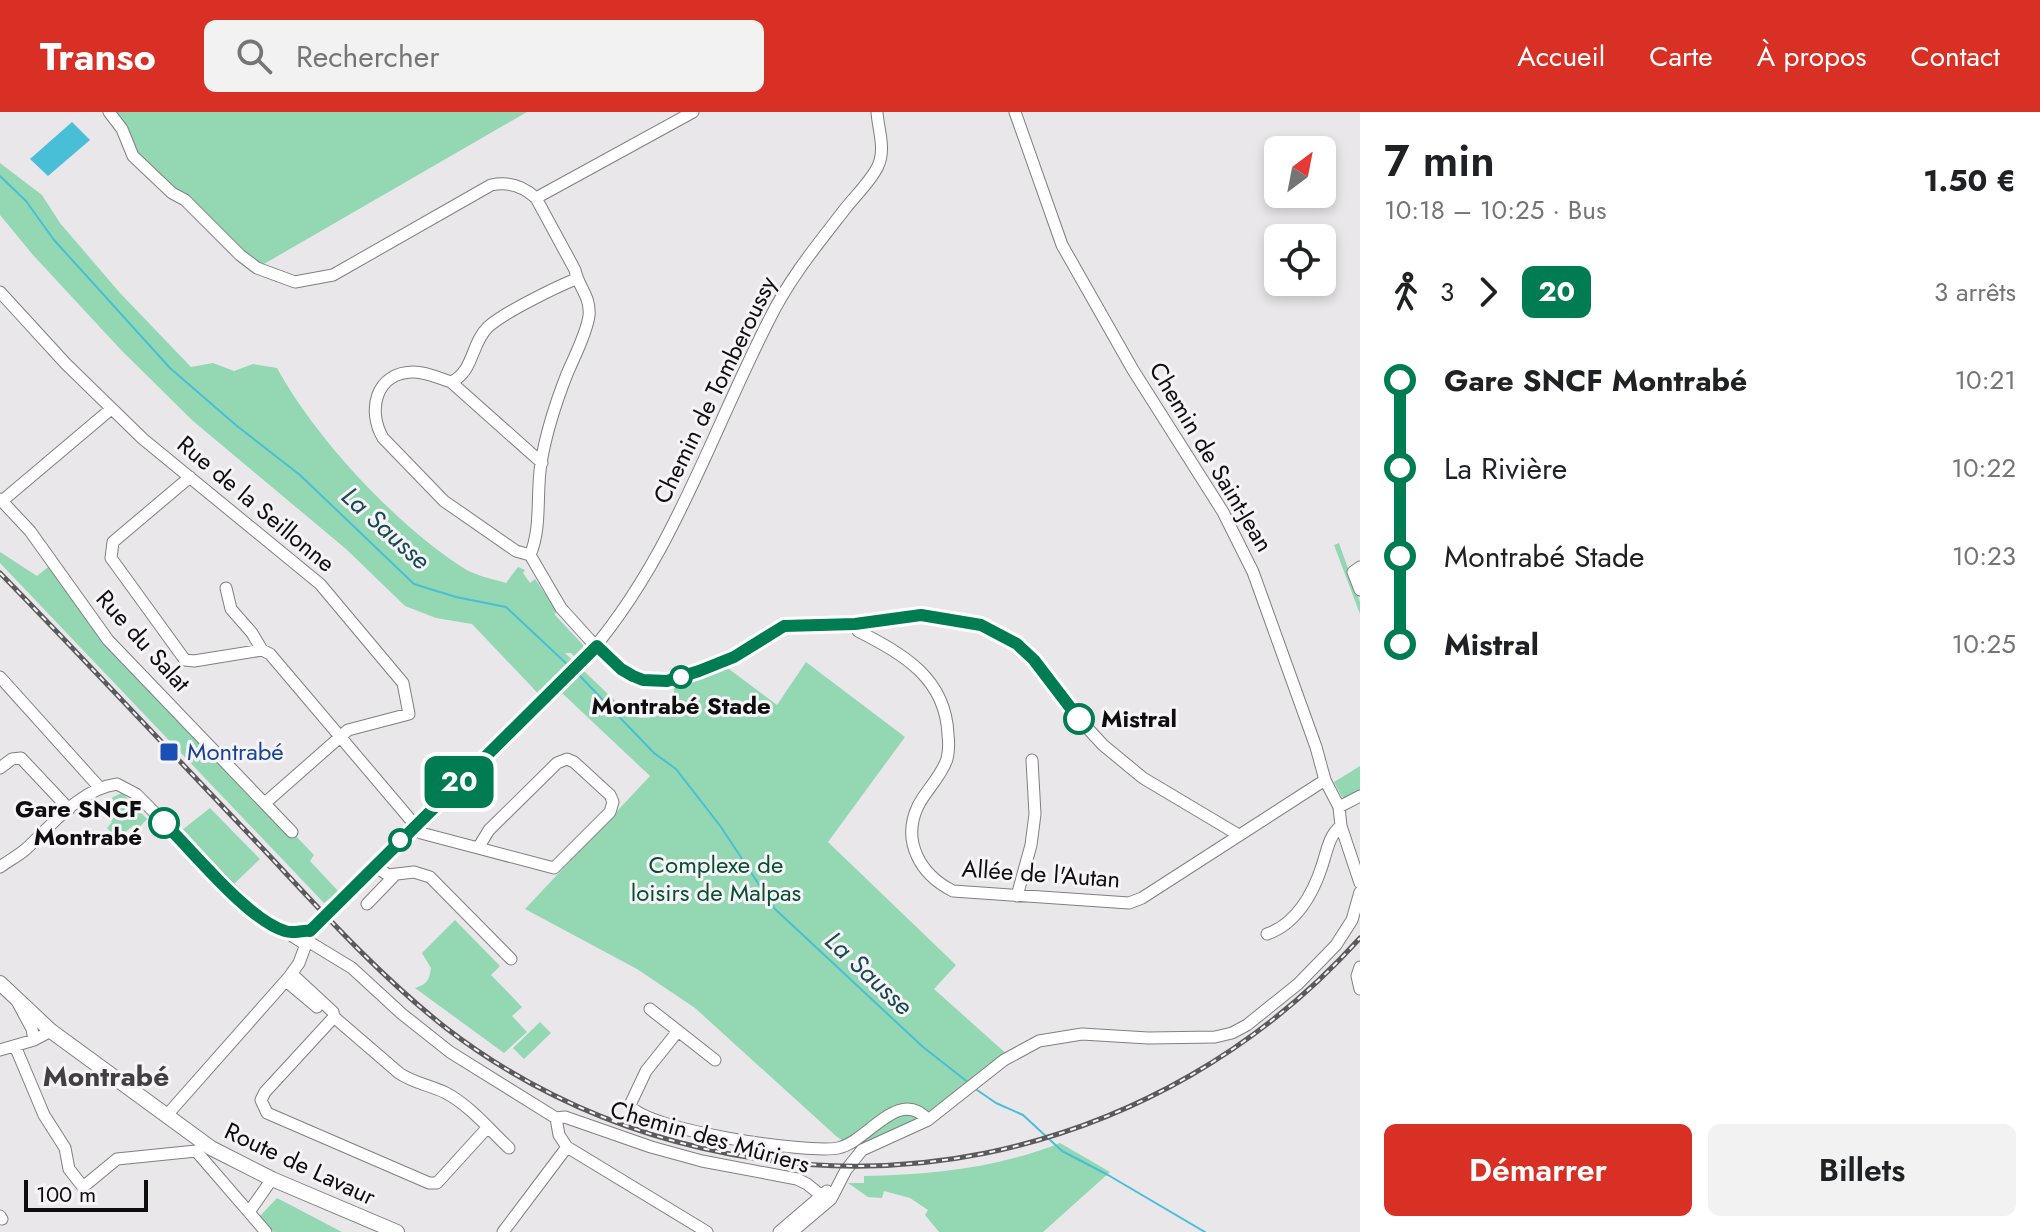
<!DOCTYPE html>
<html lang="fr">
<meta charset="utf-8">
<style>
body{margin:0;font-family:Jost,sans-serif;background:#f2f2f2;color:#202124;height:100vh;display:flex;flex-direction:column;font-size:30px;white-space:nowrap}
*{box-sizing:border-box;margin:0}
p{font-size:26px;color:#757577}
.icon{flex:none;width:44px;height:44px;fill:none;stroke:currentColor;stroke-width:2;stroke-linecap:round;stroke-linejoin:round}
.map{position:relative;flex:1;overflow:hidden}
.sheet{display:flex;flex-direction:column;background:#fff;width:680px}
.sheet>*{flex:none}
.badge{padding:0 16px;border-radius:12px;font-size:28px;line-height:52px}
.needle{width:52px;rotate:32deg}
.controls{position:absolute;left:1264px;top:24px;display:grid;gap:16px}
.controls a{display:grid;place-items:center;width:72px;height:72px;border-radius:12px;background:#fff;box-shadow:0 4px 12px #0003;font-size:40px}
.scale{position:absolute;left:24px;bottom:20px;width:124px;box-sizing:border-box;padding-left:8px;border:4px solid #0e0e0f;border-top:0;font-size:22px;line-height:28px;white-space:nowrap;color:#0e0e0f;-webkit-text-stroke:6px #f6f4f7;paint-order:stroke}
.map>.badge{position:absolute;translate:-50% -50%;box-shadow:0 0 0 4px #fff}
.legs{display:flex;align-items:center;gap:12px;height:88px;padding:0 24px;font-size:26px}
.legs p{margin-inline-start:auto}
.headline{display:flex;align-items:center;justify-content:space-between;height:136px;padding:0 24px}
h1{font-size:44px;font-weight:600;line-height:60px}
.cta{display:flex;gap:16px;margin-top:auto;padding:16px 24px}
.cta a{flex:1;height:92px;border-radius:12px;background:#d93025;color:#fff;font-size:32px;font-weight:600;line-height:92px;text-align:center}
.cta a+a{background:#f2f2f2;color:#202124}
ul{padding:0 24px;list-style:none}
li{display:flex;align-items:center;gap:28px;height:88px;font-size:30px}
li i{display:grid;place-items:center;width:12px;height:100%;margin:0 10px;background:currentColor}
li i::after{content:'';width:20px;height:20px;margin:-10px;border:6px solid;border-radius:50%;background:#fff}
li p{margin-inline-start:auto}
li:first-child i{background:linear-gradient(#0000 50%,currentColor 0)}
li:last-child i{background:linear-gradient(currentColor 50%,#0000 0)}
header{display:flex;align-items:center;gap:48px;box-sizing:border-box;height:112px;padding:0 40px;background:#d93025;color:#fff}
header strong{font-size:38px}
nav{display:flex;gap:44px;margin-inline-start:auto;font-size:28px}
.search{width:560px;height:72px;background:#f2f2f2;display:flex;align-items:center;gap:20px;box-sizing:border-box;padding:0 28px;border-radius:12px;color:#757577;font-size:30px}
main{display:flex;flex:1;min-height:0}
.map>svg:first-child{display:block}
.green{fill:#93d8b2}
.water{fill:#48bfd6}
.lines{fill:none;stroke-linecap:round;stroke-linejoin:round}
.stream{stroke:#48bfd6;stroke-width:2}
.minor-casing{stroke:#807f81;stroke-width:13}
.major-casing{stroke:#807f81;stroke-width:16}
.minor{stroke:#fff;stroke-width:11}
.major{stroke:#fff;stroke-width:14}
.rail-casing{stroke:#5a595b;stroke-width:5}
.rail{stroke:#f6f4f7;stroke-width:2;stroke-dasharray:6;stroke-linecap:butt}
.line-1-casing{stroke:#fff;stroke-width:18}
.line-1{stroke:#007c52;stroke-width:12}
.stop-1-dot{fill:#fff;stroke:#007c52;stroke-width:4}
.transit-dot{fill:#1a4fb4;stroke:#f6f4f7;stroke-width:3}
.labels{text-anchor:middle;stroke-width:6;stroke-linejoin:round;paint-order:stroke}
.street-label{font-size:24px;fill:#0e0e0f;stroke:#f6f4f7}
.stop-label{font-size:24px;font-weight:bold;fill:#0e0e0f;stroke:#f6f4f7}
.transit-label{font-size:24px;fill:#164399;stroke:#f6f4f7;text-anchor:start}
.park-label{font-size:24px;fill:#074f32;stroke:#f6f4f7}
.water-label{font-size:26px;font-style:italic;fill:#174a54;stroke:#f6f4f7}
.quarter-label{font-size:28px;font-weight:bold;fill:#403f41;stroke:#f6f4f7}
</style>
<header>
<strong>Transo</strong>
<div class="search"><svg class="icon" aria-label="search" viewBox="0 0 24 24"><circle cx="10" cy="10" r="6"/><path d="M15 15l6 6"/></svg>Rechercher</div>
<nav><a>Accueil</a><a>Carte</a><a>À propos</a><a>Contact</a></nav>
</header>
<main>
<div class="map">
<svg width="1360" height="1120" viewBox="0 0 1360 1120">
<rect width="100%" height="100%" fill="#e9e7ea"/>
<path class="green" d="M109,0H527L257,156L133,44Z
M0,51L42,83L60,111L120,181L191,255L213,251L234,259L253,252L277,256C315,326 398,415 465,457C477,464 493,467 506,471L518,455L525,458L523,461L530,471L535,467L556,498L555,503L583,533V541L578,548L571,541H565L631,604C646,608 668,606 673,589C675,583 673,573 674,567L721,551L777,593L806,550L905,625L828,730L956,853L934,877L1010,945L969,978L859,1040L836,1024L695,896L637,857L525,797L650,664L562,581L549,593L472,512L436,506L405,494L346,437L193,309L122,239L33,143L0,103Z
M1339,431L1360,490V502L1334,433Z
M0,440L37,464L53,451L97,516L314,743L310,749L339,780L324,791L0,451Z
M1360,654V679L1350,685H1342L1334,670Z
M122,681L147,707L138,717L134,713L117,727L107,716L112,710L100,698L113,685Z
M210,696L260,747L234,772L182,718Z
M455,808L500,854L491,863L522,895L512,904L527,920L504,941L415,876C427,872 429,869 431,856L422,841Z
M540,910L551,921L524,947L513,936Z
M1060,1031L1110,1060L1043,1120H939L925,1103L928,1098L910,1086L884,1079L882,1086L868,1085L848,1071H864V1064C932,1063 997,1056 1060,1031Z
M277,1086L342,1120H274L259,1105Z"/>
<path class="water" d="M72,10L90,28L48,64L30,47Z"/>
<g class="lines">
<path class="stream" d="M0,64L26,89L54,128L170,256L237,314L300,363L414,472L456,485L506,495L570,555
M578,562L654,641L676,657L721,715L775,797L923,935L969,971
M977,978L996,991L1023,1003L1062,1039L1108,1063L1205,1120"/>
<defs>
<path id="minor" d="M109,0L122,17L133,44L172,81L185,88L240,143L257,156L295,170L333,163L491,73C509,69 523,74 536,86L693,0
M1015,0L1062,133L1133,258L1223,400L1253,460L1316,635L1325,668L1339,695L1341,714L1360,771
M0,180L66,252L143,327L320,472L403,571L409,602L348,618L265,691
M451,270L542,351
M190,365L113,430L111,446L185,548L194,549L262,538L270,542L415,713
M0,387L30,419L108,528L292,720
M2,389L111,297
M530,443L561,496L589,527L621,557L643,568L667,569L708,556L743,541L784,514L855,512L921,503L981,513L1017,532L1034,548L1079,607L1103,633L1143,666L1237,722
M530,443L516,439L444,389L383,326C367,299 375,260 414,260C426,260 439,266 451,270C474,260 471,231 488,215C503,201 556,175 576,167
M530,443C542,416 536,381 541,351C546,321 556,290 567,262C575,243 586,223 589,204C591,184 578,175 575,158L536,86
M1360,455L1353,460L1360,478
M226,476L231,497L252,521L262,538
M855,512L858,519C903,542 946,566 948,623C949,631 949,639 947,647C941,665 926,678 918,694C901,730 921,763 953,779L1129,791L1142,786L1325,668
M0,565L100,676
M0,656L12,647L21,646L69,697
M1339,695L1360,684
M414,714L421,721L478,736L489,718L557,651L567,647L574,650L610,683L613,690L610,700L554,756L478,736
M373,753L388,763L414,760L430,765L511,847
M0,755C8,749 18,744 26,737C52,713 80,677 117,672L136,682L254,800L305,832
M1017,784L1031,733L1035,702L1032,648
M367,792L394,764
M1267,822C1296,812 1313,782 1322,754C1327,739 1329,723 1341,714
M306,828L352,856L402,902L450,940L556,1006L565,1005L651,1035L702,1049L797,1067L807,1072L822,1084
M1360,855L1357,864L1360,877
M292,862L333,900L334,905L399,961C413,971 430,973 446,981C469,993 490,1018 509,1036
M286,869L317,895
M18,891L32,917L34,928
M650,897L715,948
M334,905L265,980L261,988L267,1001L429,1071H437L487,1016
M678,919L646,959L630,993C644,1018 808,1042 838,1036C868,1030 898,974 928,1008
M15,934L44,1003L65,1036L69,1057L83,1075L117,1047L196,1039L266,1120
M0,938L34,928L51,919
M167,1003L289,865L299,851L313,813L579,553C670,454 709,325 769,208C789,167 817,133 845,97C855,84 871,69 878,54C886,37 878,17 877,0
M556,1006L559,1023L567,1035L707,1120
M249,1100L272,1067
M0,1104L2,1107
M503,1120L567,1035
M779,1120L827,1079
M792,1120L831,1087L846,1058L862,1038L928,1008L1004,948L1039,929L1082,922L1148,926L1215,925L1232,921L1247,913L1298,872L1336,833L1352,808L1360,780"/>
<path id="major" d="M0,871L51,919L211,1036L272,1067L397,1120"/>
</defs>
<use href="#minor" class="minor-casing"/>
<use href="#major" class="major-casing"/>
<use href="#minor" class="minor"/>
<use href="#major" class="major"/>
<defs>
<path id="rail" d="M0,461C83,546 164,633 246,719C310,786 372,858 446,916C597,1032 799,1079 986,1041C1131,1011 1261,936 1360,826"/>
</defs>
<use href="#rail" class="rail-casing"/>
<use href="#rail" class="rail"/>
</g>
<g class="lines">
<defs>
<path id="line-1" d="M164,711C193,739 248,808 285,819C293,822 302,818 310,819L597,534L621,557L633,564L643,568L667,569L699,559L734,545L784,514L855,512L921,503L981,513L1017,532L1034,548L1079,607"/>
</defs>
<use href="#line-1" class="line-1-casing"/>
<use href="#line-1" class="line-1"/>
</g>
<g class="stop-1-dot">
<circle cx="681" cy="565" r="10"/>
<circle cx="1079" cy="607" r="14"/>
<circle cx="164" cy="711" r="14"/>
<circle cx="400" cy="728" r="10"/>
</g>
<rect class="transit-dot" x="159" y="630" width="20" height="20" rx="4"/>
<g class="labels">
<g class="street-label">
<text transform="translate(715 278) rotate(-64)" y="8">Chemin de Tomberoussy</text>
<text transform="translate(1211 345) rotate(59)" y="8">Chemin de Saint-Jean</text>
<text transform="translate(256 392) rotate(40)" y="8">Rue de la Seillonne</text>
<text transform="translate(143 529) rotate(48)" y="8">Rue du Salat</text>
<text transform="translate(1041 762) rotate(4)" y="8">Allée de l'Autan</text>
<text transform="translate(710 1025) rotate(16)" y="8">Chemin des Mûriers</text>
<text transform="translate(300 1052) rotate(25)" y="8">Route de Lavaur</text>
</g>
<g class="stop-label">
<text x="681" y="602">Montrabé Stade</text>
<text x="1101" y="615" text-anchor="start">Mistral</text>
<text x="142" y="705" text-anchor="end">Gare SNCF<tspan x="142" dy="28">Montrabé</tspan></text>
</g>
<g class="transit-label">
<text x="187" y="648">Montrabé</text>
</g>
<g class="park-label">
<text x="716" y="761">Complexe de<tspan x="716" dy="28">loisirs de Malpas</tspan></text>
</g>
<g class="water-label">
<text transform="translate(386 416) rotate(42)" y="9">La Sausse</text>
<text transform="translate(869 861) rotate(43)" y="9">La Sausse</text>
</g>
<g class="quarter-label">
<text x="106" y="974">Montrabé</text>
</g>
</g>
</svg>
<div class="controls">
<a><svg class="needle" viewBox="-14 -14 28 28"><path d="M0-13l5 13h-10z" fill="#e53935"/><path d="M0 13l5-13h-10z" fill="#757577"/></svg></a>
<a><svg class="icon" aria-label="locate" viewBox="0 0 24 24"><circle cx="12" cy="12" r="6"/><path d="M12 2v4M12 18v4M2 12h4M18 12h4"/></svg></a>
</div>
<div class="scale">100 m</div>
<b class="badge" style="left:459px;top:670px;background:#007c52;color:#fff">20</b>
</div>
<section class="sheet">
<div class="headline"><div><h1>7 min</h1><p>10:18 – 10:25 · Bus</p></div><b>1.50 €</b></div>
<div class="legs"><svg class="icon" aria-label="walk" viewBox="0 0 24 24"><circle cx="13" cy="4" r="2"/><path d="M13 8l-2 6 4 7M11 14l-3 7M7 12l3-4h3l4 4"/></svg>3<svg class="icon" aria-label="forward" viewBox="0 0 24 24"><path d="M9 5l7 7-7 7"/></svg><b class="badge" style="background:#007c52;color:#fff">20</b><p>3 arrêts</p></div>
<ul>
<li><i style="color:#007c52"></i><b>Gare SNCF Montrabé</b><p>10:21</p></li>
<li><i style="color:#007c52"></i><span>La Rivière</span><p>10:22</p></li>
<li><i style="color:#007c52"></i><span>Montrabé Stade</span><p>10:23</p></li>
<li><i style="color:#007c52"></i><b>Mistral</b><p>10:25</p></li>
</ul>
<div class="cta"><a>Démarrer</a><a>Billets</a></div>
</section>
</main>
